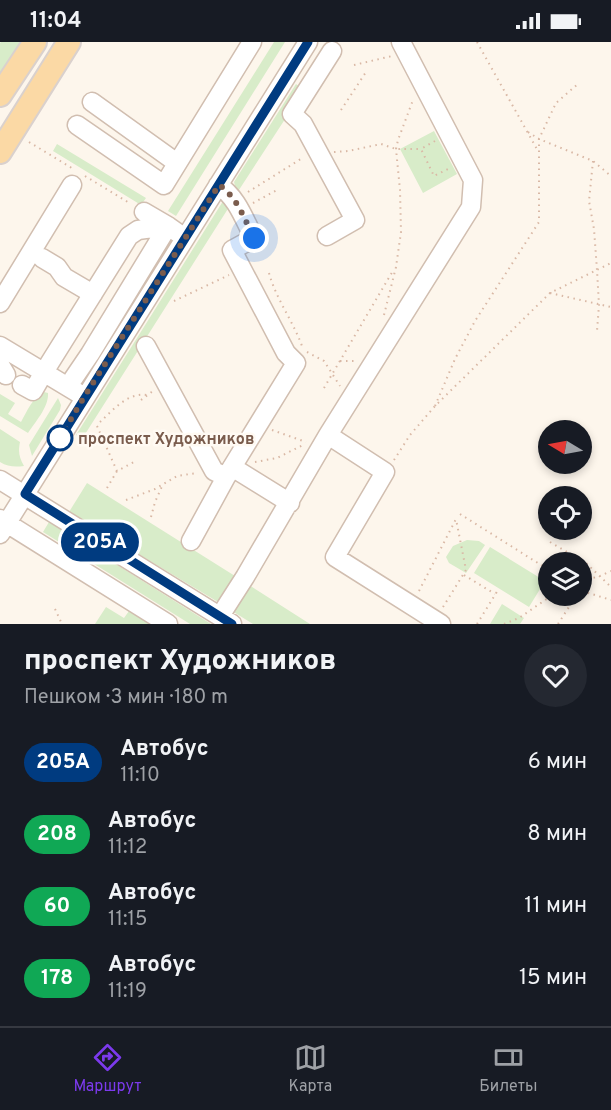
<!DOCTYPE html>
<html lang="ru">
<meta charset="utf-8">
<style>
body{margin:0;font-family:Overpass,sans-serif;background:#242831;color:#f1f3f6;height:100vh;display:flex;flex-direction:column;font-size:22px;white-space:nowrap}
*{box-sizing:border-box;margin:0}
p{font-size:20px;color:#9ea1a6}
.icon{flex:none;width:33px;height:33px;fill:none;stroke:currentColor;stroke-width:2;stroke-linecap:round;stroke-linejoin:round}
.map{position:relative;height:582px;overflow:hidden}
.side{display:flex;flex-direction:column;background:#171b24;flex:1}
.side>*{flex:none}
.badge{padding:0 12px;border-radius:20px;font-size:21px;line-height:39px}
.needle{width:39px;rotate:280deg}
.buttons{position:absolute;left:538px;top:378px;display:grid;gap:12px}
.buttons a{display:grid;place-items:center;width:54px;height:54px;border-radius:50%;background:#171b24;box-shadow:0 3px 9px #0003;font-size:30px}
.you{position:absolute;width:30px;height:30px;margin:-15px;border:4px solid #fff;border-radius:50%;background:#1a73e8;box-shadow:0 0 0 9px #1a73e833}
.map>.badge{position:absolute;translate:-50% -50%;box-shadow:0 0 0 3px #fff}
.round{display:grid;place-items:center;flex:none;width:63px;height:63px;border-radius:32px;background:#242831}
.headline{display:flex;align-items:center;justify-content:space-between;height:102px;padding:0 24px}
h1{font-size:28px;font-weight:800;line-height:45px}
ul{padding:0;list-style:none}
li{display:flex;align-items:center;gap:18px;height:72px;padding:0 24px}
li div{flex:1}
li b{display:block;font-size:22px}
li em{font-style:normal}
li .badge{min-width:66px;font-weight:700;text-align:center}
.status{display:flex;justify-content:space-between;align-items:center;height:42px;padding:0 30px;background:#171b24;direction:ltr}
.status svg{height:16px;fill:currentColor}
.tab-bar{display:flex;justify-content:space-around;align-items:center;height:84px;border-top:2px solid #363941;background:#171b24;font-size:16px;color:#9ea1a6}
.tab-bar a{display:grid;justify-items:center;gap:3px}
.tab-bar .active{color:#7c3aed}
.map>svg:first-child{display:block}
.green{fill:#d8ecc9}
.lines{fill:none;stroke-linecap:round;stroke-linejoin:round}
.minor-casing{stroke:#d1beb0;stroke-width:21}
.major-casing{stroke:#dad1cd;stroke-width:26}
.path{stroke:#d9b8a5;stroke-width:2;stroke-dasharray:1.5 4.5;stroke-linecap:butt}
.minor{stroke:#fff;stroke-width:18}
.major{stroke:#fbd9a5;stroke-width:22}
.line-casing{stroke:#fff;stroke-width:14}
.line{stroke:#003b80;stroke-width:9}
.walk{stroke:#7a5c4d;stroke-width:6;stroke-dasharray:0 10.8}
.stop-dot{fill:#fff;stroke:#003b80;stroke-width:3}
.labels{text-anchor:middle;stroke-width:5;stroke-linejoin:round;paint-order:stroke}
.stop-label{font-size:16px;font-weight:bold;fill:#7a5c4d;stroke:#fffaf3;text-anchor:start}
</style>
<div class="status"><b>11:04</b><svg viewBox="0 0 49 12"><path d="M0 12V9h3v3zM5 12V6h3v6zM10 12V3h3v9zM15 12V0h3v12zM26 1h20v11H26zM47 4h2v5h-2z"/></svg></div>
<div class="map">
<svg width="611" height="582" viewBox="0 0 611 582">
<rect width="100%" height="100%" fill="#fdf6ec"/>
<path class="green" d="M1,0H22L0,34V1Z
M274,0H285L176,174L168,169Z
M296,42L304,48L237,151L234,140Z
M434,89L457,132L423,151L400,107Z
M57,102L146,156L141,163L53,109Z
M225,156L231,162L82,397L76,393Z
M44,350L48,351C49,365 35,380 28,391L0,374V352L15,361L8,372L21,380C27,369 33,355 44,350Z
M58,356L61,363L60,368L32,414L29,403Z
M0,387L20,400C18,410 19,415 24,424C15,425 8,425 0,420Z
M87,441L235,534L218,560L69,470Z
M49,480L211,582H190L43,490Z
M467,498L479,499L485,503L466,531L449,521L446,515L453,504Z
M490,505L545,539L529,565L474,531Z
M249,543L310,582H253L232,569Z
M502,562L524,576L520,582H490Z
M106,565L124,576L129,569L150,582H95Z"/>
<g class="lines">
<defs>
<path id="minor" d="M401,0L473,138L471,165L328,393L385,430L335,515L441,582
M92,60L177,121
M77,83L164,143L252,0
M144,170L168,184
M327,194L355,178L303,82L292,72L332,9
M42,216L57,225L64,235L93,252
M0,261L72,143
M0,304L83,354
M146,304L214,429L226,435
M49,322L129,194L138,188L168,184
M0,323L6,333
M73,337L90,312L168,184L185,196
M22,343L33,349L44,330
M232,425L290,461
M0,438L232,582
M0,477L168,582
M0,492L308,0
M191,499L226,435L296,321L286,311L232,208L254,196C244,177 237,155 218,143
M220,574L245,535L328,393"/>
<path id="major" d="M0,53L35,0
M0,110L69,0"/>
</defs>
<use href="#minor" class="minor-casing"/>
<use href="#major" class="major-casing"/>
<path class="path" d="M477,0L538,109
M354,23L392,14
M341,68L366,30
M528,90L539,97L593,119L611,134
M435,99L421,107L434,134L450,126
M29,100L75,128
M334,110L348,109L381,102L396,107H421
M593,119L589,159L594,187L597,228L599,263L597,289
M85,134L131,162
M248,150L304,115
M253,161L277,148
M269,231C276,257 293,279 302,304
M550,251L611,265
M174,259L229,233
M384,273L396,225L401,190L400,148L396,107L398,98L413,58
M307,310L324,319L340,344
M340,319H355
M324,346L394,227
M141,358L153,349
M435,364L455,317L475,279L539,180V97L556,61L579,41
M100,380C113,368 128,350 147,353
M97,384L117,429L134,420
M272,388L306,400
M394,418L410,393L435,364L550,251L611,221
M255,420L277,416L303,403
M107,446L117,429
M126,458L155,447L177,434L197,431
M460,472L549,528
M151,475L155,460L163,442
M550,500L586,521L611,545
M464,533L495,552
M582,539L600,534L611,529
M419,549L456,477
M582,549L611,558
M443,565L466,528L456,477
M55,567L62,582
M477,582L498,548
M504,582L519,576L551,554
M558,582L576,554"/>
<use href="#minor" class="minor"/>
<use href="#major" class="major"/>
</g>
<g class="lines">
<defs>
<path id="line" d="M232,582L25,452L308,0"/>
</defs>
<use href="#line" class="line-casing"/>
<use href="#line" class="line"/>
<path class="walk" d="M60,396L84,355L219,143C237,155 244,176 254,196"/>
</g>
<circle class="stop-dot" cx="60" cy="396" r="12"/>
<g class="labels">
<g class="stop-label">
<text x="78" y="402">проспект Художников</text>
</g>
</g>
</svg>
<div class="buttons">
<a><svg class="needle" viewBox="-14 -14 28 28"><path d="M0-13l5 13h-10z" fill="#e53935"/><path d="M0 13l5-13h-10z" fill="#9ea1a6"/></svg></a>
<a><svg class="icon" aria-label="locate" viewBox="0 0 24 24"><circle cx="12" cy="12" r="6"/><path d="M12 2v4M12 18v4M2 12h4M18 12h4"/></svg></a>
<a><svg class="icon" aria-label="layers" viewBox="0 0 24 24"><path d="M12 4l9 5-9 5-9-5zM3 14l9 5 9-5"/></svg></a>
</div>
<div class="you" style="left:254px;top:196px"></div>
<b class="badge" style="left:100px;top:500px;background:#003b80;color:#fff">205А</b>
</div>
<section class="side">
<div class="headline"><div><h1>проспект Художников</h1><p>Пешком · 3 мин · 180 m</p></div><a class="round"><svg class="icon" aria-label="heart" viewBox="0 0 24 24"><path d="M12 20l-8-8c-3-5 5-10 8-4 3-6 11-1 8 4z"/></svg></a></div>
<ul>
<li><span class="badge" style="background:#003b80;color:#fff">205А</span><div><b>Автобус</b><p>11:10</p></div><em>6 мин</em></li>
<li><span class="badge" style="background:#10a855;color:#fff">208</span><div><b>Автобус</b><p>11:12</p></div><em>8 мин</em></li>
<li><span class="badge" style="background:#10a855;color:#fff">60</span><div><b>Автобус</b><p>11:15</p></div><em>11 мин</em></li>
<li><span class="badge" style="background:#10a855;color:#fff">178</span><div><b>Автобус</b><p>11:19</p></div><em>15 мин</em></li>
</ul>
</section>
<nav class="tab-bar">
<a class="active"><svg class="icon" aria-label="directions" viewBox="0 0 24 24"><path d="M12 3l9 9-9 9-9-9zM9 14v-3h6M13 9l2 2-2 2"/></svg>Маршрут</a>
<a><svg class="icon" aria-label="map" viewBox="0 0 24 24"><path d="M3 6l6-2 6 2 6-2v14l-6 2-6-2-6 2zM9 4v14M15 6v14"/></svg>Карта</a>
<a><svg class="icon" aria-label="tickets" viewBox="0 0 24 24"><path d="M3 7h18v10H3zM15 7v10"/></svg>Билеты</a>
</nav>
